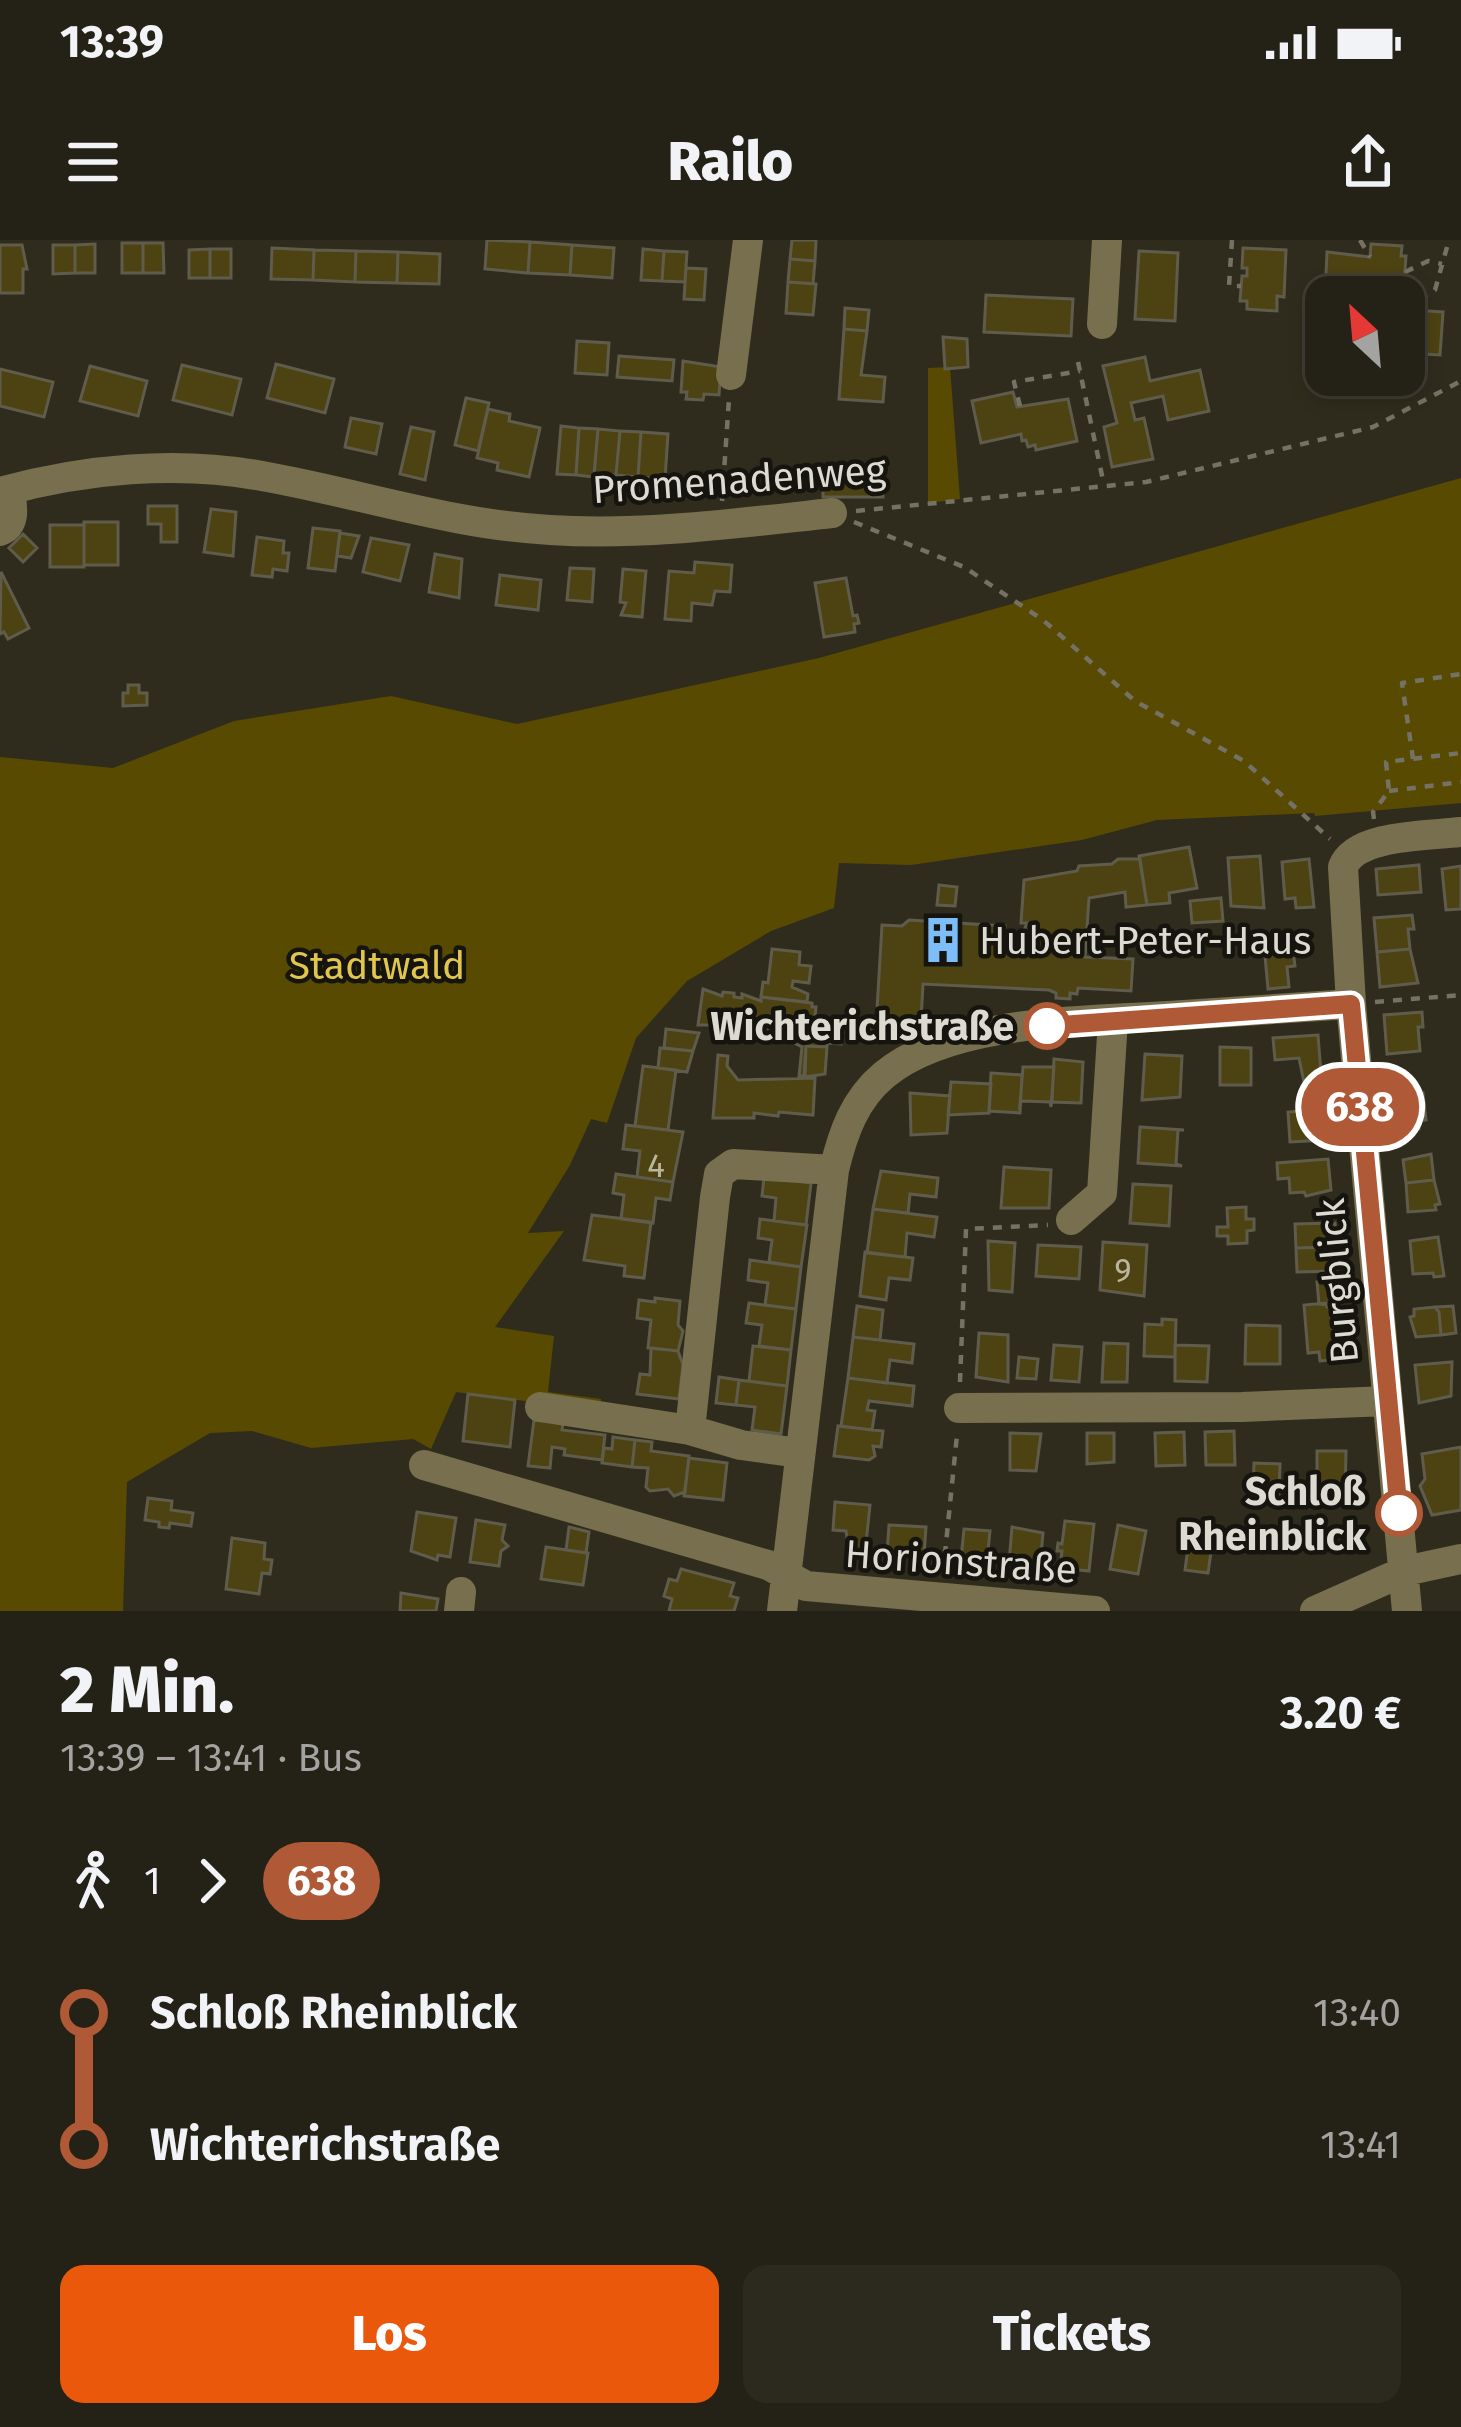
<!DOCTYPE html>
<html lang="de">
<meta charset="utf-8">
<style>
body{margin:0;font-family:"Fira Sans",sans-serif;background:#2c291f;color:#f1f3f6;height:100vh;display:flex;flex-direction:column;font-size:45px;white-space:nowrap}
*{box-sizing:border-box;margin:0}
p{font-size:39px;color:#a3a3a1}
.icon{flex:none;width:66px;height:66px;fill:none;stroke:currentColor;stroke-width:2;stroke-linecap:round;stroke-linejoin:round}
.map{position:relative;height:1371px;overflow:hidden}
.side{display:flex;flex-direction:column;background:#242116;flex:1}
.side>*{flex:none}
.badge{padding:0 24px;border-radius:39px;font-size:42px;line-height:78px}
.needle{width:78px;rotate:334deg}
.fabs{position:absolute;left:1305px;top:36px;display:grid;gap:24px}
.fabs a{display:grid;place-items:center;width:120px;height:120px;border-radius:24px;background:#242116;box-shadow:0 6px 18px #0003,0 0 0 3px #413e35;font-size:60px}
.map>.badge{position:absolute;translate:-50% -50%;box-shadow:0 0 0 6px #fff}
.legs{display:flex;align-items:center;gap:18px;height:132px;padding:0 60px;font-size:39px}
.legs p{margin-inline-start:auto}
.headline{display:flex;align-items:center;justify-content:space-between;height:204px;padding:0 60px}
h1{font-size:66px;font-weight:800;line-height:90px}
.cta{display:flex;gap:24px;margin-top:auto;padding:24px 60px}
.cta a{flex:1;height:138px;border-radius:24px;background:#ea580c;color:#fff;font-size:48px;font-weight:800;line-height:138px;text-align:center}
.cta a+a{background:#2c291f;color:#f1f3f6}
ul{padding:0 60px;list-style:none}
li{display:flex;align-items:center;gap:42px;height:132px;font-size:45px}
li i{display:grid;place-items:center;width:18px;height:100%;margin:0 15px;background:currentColor}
li i::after{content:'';width:30px;height:30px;margin:-15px;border:9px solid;border-radius:50%;background:#242116}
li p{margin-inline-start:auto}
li:first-child i{background:linear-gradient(#0000 50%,currentColor 0)}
li:last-child i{background:linear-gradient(currentColor 50%,#0000 0)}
.status{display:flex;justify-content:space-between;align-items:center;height:84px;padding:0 60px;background:#242116;direction:ltr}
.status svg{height:33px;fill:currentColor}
header{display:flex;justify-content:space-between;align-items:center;height:156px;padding:0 60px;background:#242116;font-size:54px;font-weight:800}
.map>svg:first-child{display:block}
.green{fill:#584a00}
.building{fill:#4d4212;stroke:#5f5c4b;stroke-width:3}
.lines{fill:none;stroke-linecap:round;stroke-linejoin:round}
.path{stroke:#757265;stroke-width:4.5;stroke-dasharray:9 9;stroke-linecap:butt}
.minor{stroke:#776f4d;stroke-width:30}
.line-1-casing{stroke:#fff;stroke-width:27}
.line-1{stroke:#af5936;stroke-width:18}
.stop-1-dot{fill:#fff;stroke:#af5936;stroke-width:6}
.labels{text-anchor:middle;stroke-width:9;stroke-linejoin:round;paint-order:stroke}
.number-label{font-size:33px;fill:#b9b5a1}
.street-label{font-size:39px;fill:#dddbd1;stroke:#16140e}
.poi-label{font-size:39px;fill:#dddbd1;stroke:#16140e;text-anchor:start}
.park-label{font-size:39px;fill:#e1c64e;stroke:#16140e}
.stop-label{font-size:39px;font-weight:bold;fill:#dddbd1;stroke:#16140e;text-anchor:end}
</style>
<div class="status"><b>13:39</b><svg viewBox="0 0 49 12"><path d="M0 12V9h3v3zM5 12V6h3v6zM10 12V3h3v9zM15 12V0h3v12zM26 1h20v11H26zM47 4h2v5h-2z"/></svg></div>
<header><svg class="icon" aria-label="menu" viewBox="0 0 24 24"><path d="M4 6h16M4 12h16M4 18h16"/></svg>Railo<svg class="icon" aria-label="share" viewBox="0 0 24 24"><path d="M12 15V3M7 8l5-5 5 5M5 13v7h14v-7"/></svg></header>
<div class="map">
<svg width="1461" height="1371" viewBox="0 0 1461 1371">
<rect width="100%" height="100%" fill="#302c1d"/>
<path class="green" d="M950,127L960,259L928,263V128Z
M1461,238V563L1315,576L1314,573L1157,580L1082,600L911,625L839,623L834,668L771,691L687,741L636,798L607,883L591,879L570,925L528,993L564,991L495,1087L554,1096L548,1152L601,1159V1171L456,1152L431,1209L413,1199L311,1208L252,1191L210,1193L127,1242L123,1371H0V517L113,528L234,481L391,456L517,484L819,418Z"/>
<path class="building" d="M487,0L530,2L528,33L485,29Z
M792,0H816L815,21L790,19Z
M530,2L572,5L570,35L528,33Z
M122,3H143V33H122Z
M143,3H163L164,33H143Z
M95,4V33H75V5Z
M1371,4L1402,6L1401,16H1406L1403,57L1325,56L1327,12L1370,17Z
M0,5H22L27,29H23V53H0Z
M53,5H75V33L53,34Z
M572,5L614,8L612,38L570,35Z
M272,8L314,10L313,40L271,39Z
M1243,8L1286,10L1284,57L1277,56V71L1247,69V61H1240L1242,36H1247V28H1242Z
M210,9V38H189V10Z
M210,9H231V38H210Z
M643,9L664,11L662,41L641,40Z
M314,10L356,11L355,42L313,40Z
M356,11L398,12L397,43L355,42Z
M664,11L687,12L685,42L662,41Z
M1139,11L1178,13L1175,81L1135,79Z
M398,12L440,14L439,44L397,43Z
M790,19L815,21L813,44L788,42Z
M686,28L706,29L704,60L684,59Z
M788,42L816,44L813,75L786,73Z
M986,55L1073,59L1071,96L984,92Z
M845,68L869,70L867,91L844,89Z
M1411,70L1443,72L1440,115L1404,113V72Z
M844,89L867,91L861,135L885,137L883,162L839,159Z
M943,97L967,99L968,127L945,129Z
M577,101L609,103L607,135L575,133Z
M619,116L674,120L672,141L617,137Z
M1145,117L1150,141L1200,130L1209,171L1168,180L1163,156L1131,163L1135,180L1144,178L1153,219L1112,227L1104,187L1117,183L1103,126Z
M683,121L721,127L719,155L704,154L703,160L686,159L687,152H681Z
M276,124L334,139L325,173L267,158Z
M182,125L241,139L232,175L173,160Z
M90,126L147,141L138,176L80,161Z
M0,129L53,142L44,177L0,166Z
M1013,152L1017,167L1068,159L1077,201L1036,210L1035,205L1028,207L1026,200L1022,201L1021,194L981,203L972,161Z
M466,158L489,163L478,211L455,205Z
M488,169L510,174L509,181L540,188L529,237L497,230L498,223L477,218Z
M351,178L382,184L376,214L345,207Z
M561,186L579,188L576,235L557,234Z
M411,187L434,192L425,240L400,234Z
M579,188L598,189L594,237L576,235Z
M598,189L620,191L616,235L594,234Z
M620,191L641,192L638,237L616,235Z
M641,192L668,194L665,239L638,237Z
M883,229V257H823V230Z
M148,266H177V302H161V284H148Z
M211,269L236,272L233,316L204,312Z
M84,282H118V325H84Z
M50,285H84V327H50Z
M313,288L340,291L335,331L308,328Z
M340,293L359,296L351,318L337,316Z
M23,294L37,308L23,322L9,308Z
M257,297L284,301L283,313H289L287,331L273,329L272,337L252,335Z
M371,298L409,305L400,341L363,332Z
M435,314L462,319L459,358L429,352Z
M695,322L732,325L730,352L715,351L712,365L692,363L691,381L665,379L669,331L694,333Z
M570,328L594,329L592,362L567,360Z
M623,329L646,331L642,377L621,375L626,363L620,362Z
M1,332L29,388L8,399L4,392L0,394Z
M500,335L541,340L538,370L496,365Z
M846,338L853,376L857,375L859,383L854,384L855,392L824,397L815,343Z
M128,445H139V453H147V465L123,466V453H128Z
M1189,607L1197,648L1169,653L1170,663L1147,665L1139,616Z
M1260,616L1264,668L1231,666L1228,618Z
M1118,619H1140L1147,665L1126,667L1125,652L1089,658L1085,717L1133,719L1131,751L1078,748L1077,754L1070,753V759L1056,758V753L1049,750L923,744L921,780L904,779V784L897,783V788L876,786L882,685L902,686L909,680L1005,686L1004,705L1026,707L1027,695L1023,693L1027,683H1021L1024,640L1077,631L1079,626L1112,624Z
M1309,619L1314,667L1296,668L1295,658L1285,659L1282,622Z
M1419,625L1421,652L1378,655L1376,629Z
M1461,626V669L1446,670L1442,629Z
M939,645L957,647L955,666L937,665Z
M1221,658L1223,681L1192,683L1190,661Z
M1412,675L1414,689H1408L1410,709L1377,712L1374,678Z
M1292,703L1295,726L1287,727L1289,747L1268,749L1264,705Z
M772,709L800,712L799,725L811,726L809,743L793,741L792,747L808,754L807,762L761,757L763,742L768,743Z
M1410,709L1418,743L1380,747L1377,712Z
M703,749L722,756L723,752L734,753V757L742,758V754L761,761V757L812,763V767H816L813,797L808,799L769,791V794L757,793V790L750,789L749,796L718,792L719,785H698Z
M1422,772L1423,787H1418L1420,811L1387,814L1384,775Z
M897,783L904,784L902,795L876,794L841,800V804L827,803V807L806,806L804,836H799L802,807L794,803L795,798L808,799L813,794L828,796L876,786L897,788Z
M666,789L699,793L693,811L664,808Z
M1318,795L1322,846L1305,847L1299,818L1275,820L1273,798Z
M806,806L827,807L825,834L805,837Z
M1220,807L1251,808V845H1220Z
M660,808L693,811L687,832L658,828Z
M1145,814L1182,816L1180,857L1142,860Z
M718,815L728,816L727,826L738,840L815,838L813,875L779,872L778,876L754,873V878H713Z
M1054,819L1083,822L1081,863L1052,862Z
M643,826L676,830L668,890L635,886Z
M1023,827H1054L1051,867L1050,862L1022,861L1020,864Z
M991,833L1022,835L1020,873L989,871Z
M951,842L991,844L989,873L948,875Z
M910,853L950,856L947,893L911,895Z
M1423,853L1426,880L1418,881L1419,889L1394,891L1391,856Z
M1324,869L1327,900L1290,902L1288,872Z
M626,885L683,892L673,942L637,937L640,911L623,909Z
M1140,887L1184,890H1178L1176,924L1182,926L1138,923Z
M1431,914L1434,940L1406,943L1403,920Z
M1328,919L1331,950L1306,956L1304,952L1290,953L1289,938L1278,939L1277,923Z
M1004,927L1051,930L1049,968H1001Z
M881,931L938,938L936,957L910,954L908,973L873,969Z
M616,934L673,942L670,960L656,958L653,983L621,979L624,955L613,953Z
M764,937L811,943L806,985L774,981L776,958L762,956Z
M1434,940L1440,964L1435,965L1436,970L1408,972L1406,943Z
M1133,944L1171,946L1169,986L1130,983Z
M1246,967V979H1254V990L1247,991V1003L1228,1004V996H1217V987H1228L1227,968Z
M873,969L937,977L934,997L907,993L905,1017L867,1013Z
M592,975L651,982L644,1038L624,1036L625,1026L584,1020Z
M760,979L807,985L801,1027L769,1022L772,1000L758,998Z
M1335,983L1336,1007L1296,1008L1295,984Z
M1438,997L1444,1036L1434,1037L1433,1033L1413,1034L1410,1001Z
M988,1001L1015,1003L1012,1052L989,1050Z
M1103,1002L1147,1005L1144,1056L1100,1050Z
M1038,1005L1081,1007L1079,1039L1036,1036Z
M1336,1007L1337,1031L1297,1032L1296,1008Z
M865,1012L913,1018L910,1040L889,1038L886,1060L860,1056Z
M750,1020L801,1027L796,1069L765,1065L768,1043L748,1040Z
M1338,1041L1340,1066L1319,1064L1317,1042Z
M655,1058L680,1061L678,1085L683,1091L678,1111L648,1108L651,1080L637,1078L639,1060L655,1062Z
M749,1063L796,1069L791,1110L759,1106L762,1085L746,1083Z
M1326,1063L1327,1067L1341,1066L1345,1119L1320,1121L1319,1112L1308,1113L1304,1065Z
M857,1066L883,1070L880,1100L853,1097Z
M1453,1066L1456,1093L1441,1095L1439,1072L1435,1067Z
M1435,1067L1439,1072L1441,1095L1416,1097L1410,1077L1414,1076V1069Z
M1162,1079L1176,1080L1175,1117L1144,1116L1145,1084L1162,1085Z
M1246,1085L1280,1086V1124H1245Z
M979,1093L1008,1095V1142L976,1137Z
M853,1097L914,1104L912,1123L890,1120L887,1143L848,1138Z
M1104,1103L1128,1104L1127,1142H1102Z
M1054,1105L1082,1107L1079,1142L1051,1140Z
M1175,1105L1209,1106L1207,1142L1175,1141Z
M753,1106L791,1110L787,1146L749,1141Z
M651,1108L678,1111L683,1125L679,1159L637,1154L640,1134L650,1135Z
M1019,1117L1038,1119L1036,1139L1017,1138Z
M1452,1122L1451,1156L1419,1163L1415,1125Z
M719,1137L739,1140L736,1165L716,1163Z
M848,1138L914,1146L912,1166L869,1161L867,1170L875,1171L872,1190L841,1186Z
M739,1140L787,1146L781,1194L752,1190L755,1167L736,1165Z
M468,1154L515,1160L510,1207L463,1201Z
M534,1180L563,1183L562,1190L605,1195L602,1220L564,1215L565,1209L552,1207L550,1228L528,1226Z
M838,1186L883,1191L881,1207L873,1206L875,1216L869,1220L834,1216Z
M1234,1191L1235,1225H1206L1205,1192Z
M1184,1192L1185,1225L1156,1226L1155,1193Z
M1010,1193L1041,1194L1036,1231L1010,1230Z
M1087,1193H1114V1222L1087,1224Z
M613,1197L635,1200L632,1227L602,1223L604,1208L612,1209Z
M635,1200L652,1202L651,1211L689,1216L685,1252L674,1256L668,1249L650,1251L646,1247L648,1228L632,1227Z
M1461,1207V1270L1432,1275L1420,1246L1425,1239L1422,1214Z
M1317,1211H1346L1345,1257H1311L1312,1242H1317Z
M689,1218L727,1223L723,1260L684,1256Z
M1254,1223L1280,1224L1279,1254L1253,1253Z
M148,1258L172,1261L171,1270L193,1273L191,1286L170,1283L169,1288L159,1287V1282L145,1280Z
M835,1262L870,1265L865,1313L849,1311L846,1291L833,1290Z
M417,1272L456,1278L450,1317L438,1315L437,1320L411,1311Z
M476,1280L505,1285L502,1300L508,1306L501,1311L499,1326L470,1322Z
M1065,1281L1094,1284L1089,1331L1060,1328L1062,1311H1057L1058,1303L1062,1304Z
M889,1285L926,1287L924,1316L887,1314Z
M1118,1285L1146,1291L1138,1334L1110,1329Z
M1191,1286L1224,1291L1222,1307L1212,1305L1208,1333L1185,1330Z
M569,1287L589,1292L586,1313L566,1310Z
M1012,1287L1043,1293L1040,1326L1009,1323Z
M964,1289L990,1291L987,1321L961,1319Z
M232,1298L265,1303L264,1319L272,1320L270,1334L262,1333L259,1354L226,1349Z
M546,1307L588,1313L583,1345L541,1339Z
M681,1329L734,1343L730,1356L738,1358L734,1371H669L672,1359L664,1356L669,1339L677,1341Z
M401,1353L438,1359L436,1371H400Z"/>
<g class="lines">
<path class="path" d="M1232,0L1229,46H1241
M1360,0L1370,17
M1405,32L1428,21L1442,24
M1404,69L1435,50L1449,0
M1078,122L1104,245
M1020,166L1014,142L1080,131
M722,261L729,159
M856,271L1146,242L1373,187L1461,141
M854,282L964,327L1043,380L1135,461L1244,521L1330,599
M1413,519L1402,443L1461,434
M1389,551L1461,542
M1374,579L1373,572L1389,551L1386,522L1461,513
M1375,762L1461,755
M960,1142L966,989L1048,985
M943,1333L957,1195"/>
<path class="minor" d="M1102,84L1107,0
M731,135L748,0
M0,252C83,229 177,220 262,236C358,253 453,285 550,290C643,296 739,283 832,273
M0,291C17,284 12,265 10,250
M1071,980L1102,953L1113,780
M540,1167L690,1190
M959,1168L1242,1167L1387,1161
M799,1213L741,1205L690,1190L715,957L719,934L733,924L834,930
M424,1225L768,1325L806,1346L1095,1371
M459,1371L461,1352
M782,1371L834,930C843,893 854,860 884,835C950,780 1085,781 1168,776C1229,772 1290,768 1351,764
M1315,1371L1405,1331L1461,1319
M1407,1371L1351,764L1343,627C1355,594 1429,596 1461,592"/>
</g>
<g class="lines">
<defs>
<path id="line-1" d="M1047,786L1351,764L1399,1273"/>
</defs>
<use href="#line-1" class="line-1-casing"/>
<use href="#line-1" class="line-1"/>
</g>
<defs>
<symbol id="building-bare" viewBox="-9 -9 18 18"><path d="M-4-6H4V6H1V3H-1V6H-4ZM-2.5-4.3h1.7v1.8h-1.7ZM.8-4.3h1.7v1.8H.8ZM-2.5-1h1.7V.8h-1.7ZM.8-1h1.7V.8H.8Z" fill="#7dbef9" stroke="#16140e" stroke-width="2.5" paint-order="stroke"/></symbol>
</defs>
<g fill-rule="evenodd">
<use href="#building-bare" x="910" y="667" width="66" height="66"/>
</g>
<g class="stop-1-dot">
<circle cx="1047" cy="786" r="21"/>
<circle cx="1399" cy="1273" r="21"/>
</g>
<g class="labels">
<g class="number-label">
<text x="656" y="937">4</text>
<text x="1123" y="1042">9</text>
</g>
<g class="street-label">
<text transform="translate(739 239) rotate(-4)" y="14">Promenadenweg</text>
<text transform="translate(1337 1041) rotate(-95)" y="14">Burgblick</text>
<text transform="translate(961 1321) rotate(4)" y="14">Horionstraße</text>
</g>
<g class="poi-label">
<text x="979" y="714">Hubert-Peter-Haus</text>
</g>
<g class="park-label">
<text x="377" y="739">Stadtwald</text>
</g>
<g class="stop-label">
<text x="1014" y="800">Wichterichstraße</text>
<text x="1366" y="1265">Schloß<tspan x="1366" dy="45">Rheinblick</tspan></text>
</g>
</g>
</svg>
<div class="fabs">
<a><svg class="needle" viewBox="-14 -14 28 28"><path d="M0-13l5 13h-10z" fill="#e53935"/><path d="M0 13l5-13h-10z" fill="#a3a3a1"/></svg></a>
</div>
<b class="badge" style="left:1360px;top:867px;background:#af5936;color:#fff">638</b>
</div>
<section class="side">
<div class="headline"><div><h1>2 Min.</h1><p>13:39 – 13:41 · Bus</p></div><b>3.20 €</b></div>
<div class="legs"><svg class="icon" aria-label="walk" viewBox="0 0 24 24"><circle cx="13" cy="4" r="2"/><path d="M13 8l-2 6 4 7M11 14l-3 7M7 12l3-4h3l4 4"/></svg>1<svg class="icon" aria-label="forward" viewBox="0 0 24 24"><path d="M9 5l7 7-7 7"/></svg><b class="badge" style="background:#af5936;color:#fff">638</b></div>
<ul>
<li><i style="color:#af5936"></i><b>Schloß Rheinblick</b><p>13:40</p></li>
<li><i style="color:#af5936"></i><b>Wichterichstraße</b><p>13:41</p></li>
</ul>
<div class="cta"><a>Los</a><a>Tickets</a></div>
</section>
